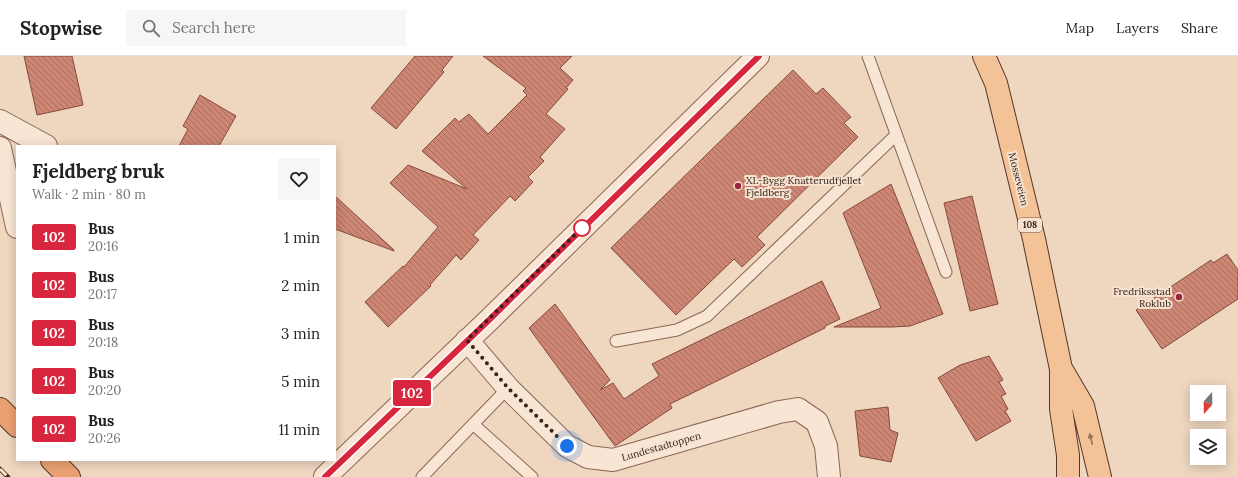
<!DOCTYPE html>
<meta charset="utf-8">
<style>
body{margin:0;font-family:Lora,serif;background:#f6f6f6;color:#222;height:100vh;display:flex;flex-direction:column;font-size:15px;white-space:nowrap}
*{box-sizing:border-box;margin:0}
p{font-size:13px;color:#767676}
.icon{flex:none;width:22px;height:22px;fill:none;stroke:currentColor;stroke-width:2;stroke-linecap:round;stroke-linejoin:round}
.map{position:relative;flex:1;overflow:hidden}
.side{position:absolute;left:16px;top:89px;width:320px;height:316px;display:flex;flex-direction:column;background:#fff;border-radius:0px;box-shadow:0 2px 10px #0003}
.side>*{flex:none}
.badge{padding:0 8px;border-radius:3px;font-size:14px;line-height:26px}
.needle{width:26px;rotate:200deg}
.buttons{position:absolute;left:1190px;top:329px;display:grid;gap:8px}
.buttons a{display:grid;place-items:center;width:36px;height:36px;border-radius:0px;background:#fff;box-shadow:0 2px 10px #0003;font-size:20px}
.you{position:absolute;width:20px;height:20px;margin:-10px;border:3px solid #fff;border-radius:50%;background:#1a73e8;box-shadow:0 0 0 6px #1a73e833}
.map>.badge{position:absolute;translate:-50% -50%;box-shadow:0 0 0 2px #fff}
.round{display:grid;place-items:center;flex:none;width:42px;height:42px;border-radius:0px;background:#f6f6f6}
.summary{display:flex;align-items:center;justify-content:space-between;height:68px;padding:0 16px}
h1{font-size:19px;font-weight:700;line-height:30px}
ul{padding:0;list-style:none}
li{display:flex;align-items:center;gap:12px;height:48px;padding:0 16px}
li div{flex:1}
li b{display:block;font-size:15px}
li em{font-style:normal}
li .badge{min-width:44px;font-weight:700;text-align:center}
header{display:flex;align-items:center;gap:24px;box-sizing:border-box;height:56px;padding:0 20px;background:#fff;border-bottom:1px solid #e0e0e0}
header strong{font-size:19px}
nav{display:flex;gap:22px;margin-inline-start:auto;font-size:14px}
.search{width:280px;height:36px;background:#f6f6f6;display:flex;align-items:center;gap:10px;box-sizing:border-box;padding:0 14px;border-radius:0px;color:#767676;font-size:15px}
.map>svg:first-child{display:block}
.building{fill:url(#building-back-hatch);stroke:#874a3d}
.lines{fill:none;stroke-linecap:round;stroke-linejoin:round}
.service-casing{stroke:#886757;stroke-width:13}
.minor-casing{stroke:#886757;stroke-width:24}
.tertiary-casing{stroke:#886757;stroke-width:24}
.primary-casing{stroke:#55362c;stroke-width:24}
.trunk-casing{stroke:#55362c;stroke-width:24}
.service{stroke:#f9e5d3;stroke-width:11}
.minor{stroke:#f9e5d3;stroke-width:22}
.tertiary{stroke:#f9e5d3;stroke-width:22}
.primary{stroke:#f3c296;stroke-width:22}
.trunk{stroke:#eaa172;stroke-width:22}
.rail-casing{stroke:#37231c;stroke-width:4.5}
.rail{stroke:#f6e2cf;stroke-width:3;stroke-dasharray:9;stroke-linecap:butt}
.oneway{fill:#957259}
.line-casing{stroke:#fff;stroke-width:9}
.line{stroke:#d7263d;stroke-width:6}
.walk{stroke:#37231c;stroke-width:4;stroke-dasharray:0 7.2}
.poi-dot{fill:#98263f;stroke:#f6e2cf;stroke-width:1.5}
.stop-dot{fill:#fff;stroke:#d7263d;stroke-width:2}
.labels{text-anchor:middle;stroke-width:4;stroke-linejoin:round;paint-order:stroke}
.shield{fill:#f6e2cf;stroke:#705c52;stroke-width:1}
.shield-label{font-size:9px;font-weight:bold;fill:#37231c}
.street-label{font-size:10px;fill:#37231c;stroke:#f6e2cf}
.poi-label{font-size:10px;fill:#37231c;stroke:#f6e2cf;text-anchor:start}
</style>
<header>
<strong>Stopwise</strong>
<div class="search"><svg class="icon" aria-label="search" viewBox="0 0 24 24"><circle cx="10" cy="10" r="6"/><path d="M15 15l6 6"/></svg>Search here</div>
<nav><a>Map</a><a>Layers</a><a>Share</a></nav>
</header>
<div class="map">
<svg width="1238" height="421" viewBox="0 0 1238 421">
<defs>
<pattern id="building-back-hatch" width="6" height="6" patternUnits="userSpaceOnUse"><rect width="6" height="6" fill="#ce8674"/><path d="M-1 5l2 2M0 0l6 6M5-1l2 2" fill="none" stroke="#a86d5e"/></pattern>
</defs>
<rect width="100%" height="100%" fill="#eed6bf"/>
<path class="building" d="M24,0H72L83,49L37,59Z
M415,0H453L442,14L444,16L396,73L371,52Z
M483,0H572L560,12L573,24L566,32L568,33L546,58L565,73L540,101L544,105L528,121L533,126L515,145L510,140L473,179L479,184L461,204L456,199L430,229L431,230L388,271L365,246L403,210L404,211L438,171L390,127L408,109L467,133L422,95L455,62L459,66L469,58L488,78L527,39L523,35L526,32Z
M793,14L816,38L823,32L851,61L844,67L858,81L757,181L765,189L742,211L734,203L676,259L611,192Z
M200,39L236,60L219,90H179L188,73L183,70Z
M891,128L943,258L910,270L892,271H834L881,252L843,157Z
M335,140L394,194V195L335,173Z
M972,140L998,248L970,255L944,147Z
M1227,198L1238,214V243L1162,293L1136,254L1211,204L1213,207Z
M822,225L840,263L825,270V272L670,348L672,352L615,390L529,272L555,248L610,324L600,334L613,327L624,343L659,320L652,308Z
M989,300L1003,324L999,326L1006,338L1001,340L1008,353L1005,355L1011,365L976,385L938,322L960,309Z
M888,351L890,374L898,377L891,406L860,400L855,355Z"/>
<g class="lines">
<defs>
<path id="service" d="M868,0L946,216
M616,285L677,274L707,260L896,79
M473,368L532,421
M422,421L508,332"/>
<path id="minor" d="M0,65L46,90
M0,92L17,171
M467,284L508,332L567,390L588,401L613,404L779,356L798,353L817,366L826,390L829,421"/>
<path id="tertiary" d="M325,421L489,264L758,0"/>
<path id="primary" d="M984,0L996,27L1034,183L1061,313V353L1068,399V421
M1062,314L1083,350L1100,421"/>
<path id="trunk" d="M0,353L17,370
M52,404L69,421"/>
</defs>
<use href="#service" class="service-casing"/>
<use href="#minor" class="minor-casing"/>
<use href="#tertiary" class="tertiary-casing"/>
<use href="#primary" class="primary-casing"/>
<use href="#trunk" class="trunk-casing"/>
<use href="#service" class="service"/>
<use href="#minor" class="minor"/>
<use href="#tertiary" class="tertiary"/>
<use href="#primary" class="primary"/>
<use href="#trunk" class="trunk"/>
<defs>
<path id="rail" d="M0,413L8,421"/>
</defs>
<use href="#rail" class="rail-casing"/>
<use href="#rail" class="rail"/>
</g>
<defs><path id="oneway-solid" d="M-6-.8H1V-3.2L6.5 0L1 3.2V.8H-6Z"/></defs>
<use class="oneway" href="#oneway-solid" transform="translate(1091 383) rotate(-104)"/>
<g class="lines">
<defs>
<path id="line" d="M325,421L489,264L759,0"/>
</defs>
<use href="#line" class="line-casing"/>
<use href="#line" class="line"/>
<path class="walk" d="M567,390L508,332L467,284L582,172"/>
</g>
<g class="poi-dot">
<circle cx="738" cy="130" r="4"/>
<circle cx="1179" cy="241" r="4"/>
</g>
<circle class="stop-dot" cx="582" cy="172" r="8"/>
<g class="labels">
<rect class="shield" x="1018" y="162" width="24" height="14" rx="3"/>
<g class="shield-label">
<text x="1030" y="172">108</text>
</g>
<g class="street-label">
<text transform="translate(1019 123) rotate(76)" y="4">Mosseveien</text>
<text transform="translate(661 390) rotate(-16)" y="4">Lundestadtoppen</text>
</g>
<g class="poi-label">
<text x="746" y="128">XL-Bygg Knatterudfjellet<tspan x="746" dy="12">Fjeldberg</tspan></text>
<text x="1171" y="239" text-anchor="end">Fredriksstad<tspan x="1171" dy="12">Roklub</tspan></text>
</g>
</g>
</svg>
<div class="buttons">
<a><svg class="needle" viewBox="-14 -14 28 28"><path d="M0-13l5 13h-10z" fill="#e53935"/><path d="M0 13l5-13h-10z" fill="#767676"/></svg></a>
<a><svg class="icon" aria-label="layers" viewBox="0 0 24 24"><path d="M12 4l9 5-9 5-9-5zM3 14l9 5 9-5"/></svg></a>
</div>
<div class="you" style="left:567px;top:390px"></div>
<b class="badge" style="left:412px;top:337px;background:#d7263d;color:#fff">102</b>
<section class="side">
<div class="summary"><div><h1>Fjeldberg bruk</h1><p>Walk · 2 min · 80 m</p></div><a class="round"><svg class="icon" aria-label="heart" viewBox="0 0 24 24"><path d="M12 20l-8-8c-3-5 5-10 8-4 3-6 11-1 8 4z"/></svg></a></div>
<ul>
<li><span class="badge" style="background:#d7263d;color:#fff">102</span><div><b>Bus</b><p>20:16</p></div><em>1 min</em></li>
<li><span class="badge" style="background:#d7263d;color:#fff">102</span><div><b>Bus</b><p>20:17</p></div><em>2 min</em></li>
<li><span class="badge" style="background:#d7263d;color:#fff">102</span><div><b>Bus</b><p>20:18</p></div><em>3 min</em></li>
<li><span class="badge" style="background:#d7263d;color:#fff">102</span><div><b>Bus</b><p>20:20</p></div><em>5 min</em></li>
<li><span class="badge" style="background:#d7263d;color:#fff">102</span><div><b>Bus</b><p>20:26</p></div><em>11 min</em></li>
</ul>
</section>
</div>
